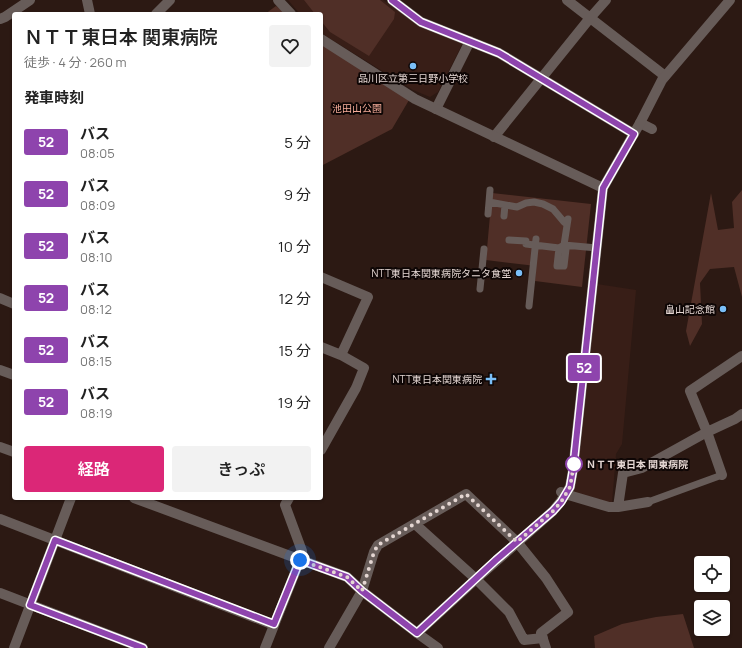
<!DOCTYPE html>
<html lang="ja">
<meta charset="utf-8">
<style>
body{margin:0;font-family:Manrope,"Noto Sans JP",sans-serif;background:#f2f2f2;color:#222;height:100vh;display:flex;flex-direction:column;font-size:15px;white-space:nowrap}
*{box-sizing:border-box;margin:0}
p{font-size:13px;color:#767676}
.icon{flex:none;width:22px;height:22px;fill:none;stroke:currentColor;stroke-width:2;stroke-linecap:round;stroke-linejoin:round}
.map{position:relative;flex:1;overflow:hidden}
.sheet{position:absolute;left:12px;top:12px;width:311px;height:488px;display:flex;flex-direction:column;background:#fff;border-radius:4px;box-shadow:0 1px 3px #0004}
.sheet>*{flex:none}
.badge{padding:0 8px;border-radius:3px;font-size:14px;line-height:26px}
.controls{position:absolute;left:694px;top:556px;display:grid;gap:8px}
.controls a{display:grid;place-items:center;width:36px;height:36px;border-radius:4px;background:#fff;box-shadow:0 1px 3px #0004;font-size:20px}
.you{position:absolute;width:20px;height:20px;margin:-10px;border:3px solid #fff;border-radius:50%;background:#1a73e8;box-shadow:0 0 0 6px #1a73e833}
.map>.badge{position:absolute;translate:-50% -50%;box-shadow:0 0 0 2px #fff}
h2{padding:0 12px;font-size:15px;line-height:36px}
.round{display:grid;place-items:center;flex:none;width:42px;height:42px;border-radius:4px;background:#f2f2f2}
.summary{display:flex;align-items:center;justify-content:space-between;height:68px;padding:0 12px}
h1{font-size:19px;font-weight:600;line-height:30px}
.primary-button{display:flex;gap:8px;margin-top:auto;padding:8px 12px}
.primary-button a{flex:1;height:46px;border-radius:4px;background:#db2777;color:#fff;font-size:16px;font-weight:600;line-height:46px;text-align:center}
.primary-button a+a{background:#f2f2f2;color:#222}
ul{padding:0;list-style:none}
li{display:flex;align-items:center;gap:12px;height:52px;padding:0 12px}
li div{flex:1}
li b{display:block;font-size:15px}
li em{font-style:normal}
li .badge{min-width:44px;font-weight:700;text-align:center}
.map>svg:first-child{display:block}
.built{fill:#381e17}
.green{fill:#502f27}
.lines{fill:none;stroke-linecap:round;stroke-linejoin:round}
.pedestrian{stroke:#675c59;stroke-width:7}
.minor{stroke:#675c59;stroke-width:10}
.tertiary{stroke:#675c59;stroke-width:10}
.line-casing{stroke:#fff;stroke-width:9}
.line{stroke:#8e44ad;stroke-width:6}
.walk{stroke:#e4d6d2;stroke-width:4;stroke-dasharray:0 7.2}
.poi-dot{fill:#7abff8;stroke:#0e0605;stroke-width:1.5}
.stop-dot{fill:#fff;stroke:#8e44ad;stroke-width:2}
.labels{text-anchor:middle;stroke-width:4;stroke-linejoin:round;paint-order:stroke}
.poi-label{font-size:10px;fill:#e4d6d2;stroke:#0e0605;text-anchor:end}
.park-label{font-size:10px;fill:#f6ad9a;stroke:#0e0605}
.stop-label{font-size:10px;font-weight:bold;fill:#e4d6d2;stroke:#0e0605;text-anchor:start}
</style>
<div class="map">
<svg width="742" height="648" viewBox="0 0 742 648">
<rect width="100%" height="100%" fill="#2c1913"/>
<path class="built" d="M288,0H383L420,27L463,43L438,92L430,97L413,90L321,33V14H300Z
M597,284L636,290L622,444L616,454L612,503L571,493Z"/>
<path class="green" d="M304,0H380L395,12L394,19L369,56L330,32L321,21V14H315Z
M276,6L286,14H265Z
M321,43L409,100L392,129L321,166Z
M742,190V297L734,267L710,269L700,283L702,324L690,346L686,331L711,193L718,230L734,228L732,202Z
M492,193L591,204L582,287L535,281L536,266L486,260Z
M683,614L694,648H595L594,636L622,624L656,617Z"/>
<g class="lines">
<path class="pedestrian" d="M489,202L517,207L526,203L534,202L543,204L553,209L559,216L564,222L567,224
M488,214L490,190
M504,216L505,205
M568,219L564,245L563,248L566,249L564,266H557L559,248L564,245L597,248
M509,240L526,241V244L559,248
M480,289L484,249
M529,306L536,239
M648,502L722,475"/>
<path class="minor" d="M87,0L90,14
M392,0L421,22L499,53L634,134
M567,0L665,76
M156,14L170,0
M0,19L5,17L30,0
M436,109L470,41
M640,123L652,129
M494,137L590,18L606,0
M321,277L368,297L341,355L364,368L356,388L321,450
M0,298L14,304
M321,347L341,355
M0,370L14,375
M722,475L707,432L690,391L742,356
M561,492L565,494L609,507H618L648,502
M618,507L623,473L642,468L707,432L735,419L742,414
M0,519L274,625
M415,524L476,579L509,612L524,640L543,638
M362,591L374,552L378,545L466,494L517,542L546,578L568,612L541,633L546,648
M0,593L143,648
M417,633L438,648
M265,648L300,560L302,551L285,505L289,498"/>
<path class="tertiary" d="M278,0L291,14
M321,39L415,99L603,188
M0,447L14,452
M134,498L347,577L362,591L417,633L476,579L553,511L561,501L570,487L573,470L603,188L640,123L662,80L730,0
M14,648L71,498
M329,648L362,591"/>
</g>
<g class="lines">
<defs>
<path id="line" d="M143,648L30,605L55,540L274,624L300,560L347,577L362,591L417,633L496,560L553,511L561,502L570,487L573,470L603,188L634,134L499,53L421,22L392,0"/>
</defs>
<use href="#line" class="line-casing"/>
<use href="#line" class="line"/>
<path class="walk" d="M300,560L347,577L362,591L374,552L378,545L466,494L517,542L553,511L561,502L570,487L574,464"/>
</g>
<g class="poi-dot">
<circle cx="413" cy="66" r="4"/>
<circle cx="519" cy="273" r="4"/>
<circle cx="723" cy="309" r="4"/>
<path d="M489 373h4v4h4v4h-4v4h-4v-4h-4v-4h4z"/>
</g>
<circle class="stop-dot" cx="574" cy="464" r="8"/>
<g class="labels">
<g class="poi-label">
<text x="413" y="82" text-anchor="middle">品川区立第三日野小学校</text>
<text x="511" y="277">NTT東日本関東病院タニタ食堂</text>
<text x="715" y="313">畠山記念館</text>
<text x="482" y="383">NTT東日本関東病院</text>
</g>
<g class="park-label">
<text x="357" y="112">池田山公園</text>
</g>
<g class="stop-label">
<text x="586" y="468">ＮＴＴ東日本 関東病院</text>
</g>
</g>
</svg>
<div class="controls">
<a><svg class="icon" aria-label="locate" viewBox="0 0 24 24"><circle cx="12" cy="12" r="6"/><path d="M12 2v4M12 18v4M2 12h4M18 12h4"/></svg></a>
<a><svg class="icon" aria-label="layers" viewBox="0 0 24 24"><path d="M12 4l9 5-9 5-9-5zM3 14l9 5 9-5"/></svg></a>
</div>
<div class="you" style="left:300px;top:560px"></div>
<b class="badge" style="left:584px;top:368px;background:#8e44ad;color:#fff">52</b>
<section class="sheet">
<div class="summary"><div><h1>ＮＴＴ東日本 関東病院</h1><p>徒歩 · 4 分 · 260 m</p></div><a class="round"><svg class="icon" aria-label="heart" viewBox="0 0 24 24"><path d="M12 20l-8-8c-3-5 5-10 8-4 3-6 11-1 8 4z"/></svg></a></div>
<h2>発車時刻</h2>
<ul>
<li><span class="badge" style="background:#8e44ad;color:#fff">52</span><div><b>バス</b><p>08:05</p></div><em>5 分</em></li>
<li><span class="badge" style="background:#8e44ad;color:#fff">52</span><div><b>バス</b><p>08:09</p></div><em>9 分</em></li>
<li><span class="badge" style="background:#8e44ad;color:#fff">52</span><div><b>バス</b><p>08:10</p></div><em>10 分</em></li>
<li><span class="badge" style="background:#8e44ad;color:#fff">52</span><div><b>バス</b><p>08:12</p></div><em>12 分</em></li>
<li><span class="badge" style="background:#8e44ad;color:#fff">52</span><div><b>バス</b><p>08:15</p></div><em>15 分</em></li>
<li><span class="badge" style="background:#8e44ad;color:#fff">52</span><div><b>バス</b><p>08:19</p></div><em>19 分</em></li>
</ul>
<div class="primary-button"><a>経路</a><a>きっぷ</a></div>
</section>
</div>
